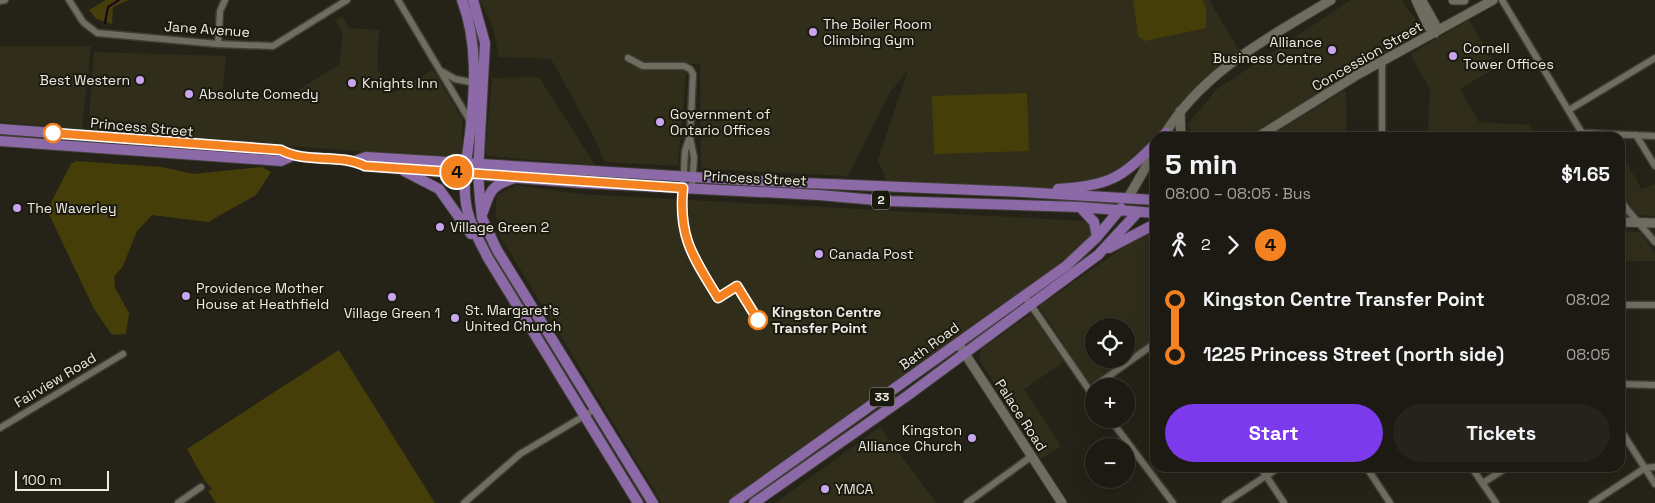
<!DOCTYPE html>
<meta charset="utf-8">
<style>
body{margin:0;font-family:"Space Grotesk",sans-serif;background:#25231b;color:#f1f3f6;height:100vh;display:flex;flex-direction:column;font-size:19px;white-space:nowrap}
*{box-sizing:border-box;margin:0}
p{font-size:16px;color:#a0a19f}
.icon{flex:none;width:28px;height:28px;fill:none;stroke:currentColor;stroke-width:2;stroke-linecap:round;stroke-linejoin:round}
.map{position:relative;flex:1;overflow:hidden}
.details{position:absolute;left:1150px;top:132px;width:475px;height:340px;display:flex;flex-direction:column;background:#1c1a12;border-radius:15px;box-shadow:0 5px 20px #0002,0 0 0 1px #3a3832}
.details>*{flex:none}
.badge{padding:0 10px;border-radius:16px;font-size:18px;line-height:32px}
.fabs{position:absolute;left:1085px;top:318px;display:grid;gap:10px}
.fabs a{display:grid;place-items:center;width:50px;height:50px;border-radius:50%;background:#1c1a12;box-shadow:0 5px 20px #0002,0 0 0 1px #3a3832;font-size:25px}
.scale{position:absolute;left:15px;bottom:12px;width:94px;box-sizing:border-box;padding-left:5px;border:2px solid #ecebe4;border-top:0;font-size:14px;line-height:18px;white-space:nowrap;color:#ecebe4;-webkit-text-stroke:4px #1b1a0f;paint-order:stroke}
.map>.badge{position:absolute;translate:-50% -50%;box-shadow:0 0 0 2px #fff}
.legs{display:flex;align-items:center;gap:8px;height:55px;padding:0 15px;font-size:16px}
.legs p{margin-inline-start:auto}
.overview{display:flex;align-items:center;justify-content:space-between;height:85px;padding:0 15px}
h1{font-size:28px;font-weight:600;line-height:38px}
.cta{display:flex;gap:10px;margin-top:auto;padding:10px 15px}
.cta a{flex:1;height:58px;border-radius:30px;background:#7c3aed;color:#fff;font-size:20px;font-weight:600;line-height:58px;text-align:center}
.cta a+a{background:#25231b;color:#f1f3f6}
ul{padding:0 15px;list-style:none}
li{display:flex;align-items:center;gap:18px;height:55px;font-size:19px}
li i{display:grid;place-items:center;width:8px;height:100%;margin:0 6px;background:currentColor}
li i::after{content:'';width:12px;height:12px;margin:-6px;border:4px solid;border-radius:50%;background:#1c1a12}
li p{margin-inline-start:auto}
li:first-child i{background:linear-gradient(#0000 50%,currentColor 0)}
li:last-child i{background:linear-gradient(currentColor 50%,#0000 0)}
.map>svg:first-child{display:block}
.built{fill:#302d1b}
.green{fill:#463e09}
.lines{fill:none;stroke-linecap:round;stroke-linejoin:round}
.stream{stroke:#140024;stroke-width:2}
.street-casing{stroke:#3f3d35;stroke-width:9}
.secondary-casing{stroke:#3f3d35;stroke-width:11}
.primary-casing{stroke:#3f3d35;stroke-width:12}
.street{stroke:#6f6d60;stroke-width:6}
.secondary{stroke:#6f6d60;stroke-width:9}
.primary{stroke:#8c69a7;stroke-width:10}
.line-1-casing{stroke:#fff;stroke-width:11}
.line-1{stroke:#f58220;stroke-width:8}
.poi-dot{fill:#c8a5ee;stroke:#1b1a0f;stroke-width:2}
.stop-1-dot{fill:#fff;stroke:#f58220;stroke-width:2.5}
.labels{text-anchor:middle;stroke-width:4;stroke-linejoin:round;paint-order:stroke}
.shield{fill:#1b1a0f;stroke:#adaca4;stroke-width:1}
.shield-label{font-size:12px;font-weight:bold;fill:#ecebe4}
.poi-label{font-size:14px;fill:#ecebe4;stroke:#1b1a0f;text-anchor:start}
.street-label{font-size:14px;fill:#ecebe4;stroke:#1b1a0f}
.stop-label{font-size:14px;font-weight:bold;fill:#ecebe4;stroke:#1b1a0f;text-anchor:start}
</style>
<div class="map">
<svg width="1655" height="503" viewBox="0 0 1655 503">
<rect width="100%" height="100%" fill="#252318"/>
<path class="built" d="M480,0H1209L1240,52L1159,137L1155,138V142L1116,176L1062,188L888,185L878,160L908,70L889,94L848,176L701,169L700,64H687L678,166L605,162L594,137L551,59L499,57L493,28Z
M1351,0H1402L1424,31L1247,137H1195L1187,125L1216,90Z
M342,16L349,28L379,30L377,68L391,94L433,70L462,118V155L456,158L88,132L94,52L226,56L222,96L285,98L339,65L343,33L335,20Z
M1469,20L1497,67L1460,89L1479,122L1530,125L1535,134L1575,135L1579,137H1428L1430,89L1410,54Z
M0,46H91L82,129L0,122Z
M539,77L595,165L488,156L485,153L492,78Z
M1346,90L1347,137H1268Z
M1622,155L1642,189L1655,184V216L1636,215L1620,189Z
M517,185L579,194L1084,221L1091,226L1094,233L1067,261L727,503H662L497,231L501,227L495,215L497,195Z
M1155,229V338L1126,359V326H1094V359H1126L1090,384L1039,306L1147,231Z
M1620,231L1640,232L1655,253V261H1620Z
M1031,314L1064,362L1024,389L1061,446L1041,459L979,359L981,349Z
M880,427L936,503H775Z"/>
<path class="green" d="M106,0H129L113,7L112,24L96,19L89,10Z
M1133,0H1202L1206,7V28L1145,41L1138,36Z
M1027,93L1029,151L934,154L932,96Z
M76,161L162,167L193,174L262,167L271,172L256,195L208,222L152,215L137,231L123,266L114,277L115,288L129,313L126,334L112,335L94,309L47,210L71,164Z
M339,350L435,503H216L208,491L212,489L205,481L187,449Z"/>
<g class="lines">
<path class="stream" d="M105,23L108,7L119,0"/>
<defs>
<path id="street" d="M69,0L83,22L97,33L218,44L273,46L347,0
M398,0L470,121
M1502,0L1585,138
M0,1L5,0
M218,44L220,11L225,0
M628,58L643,66H684L690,69L693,74L690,138L694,157L692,189
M1382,61V138
M443,72L455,79L475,83
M1569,110L1655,58
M1582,133L1655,136
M1636,135L1655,166
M1464,138V137
M683,189L685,151L689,139
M1620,198L1626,208L1655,242
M1024,295L1094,397
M1620,305H1655
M1620,384L1655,385
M1095,386L1155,343
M1110,419L1173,503
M0,428L123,354
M1620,429L1655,484
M1261,468L1284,503
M1367,468L1390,503
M1472,468L1496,503
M1483,483L1506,468
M178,503L201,487
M464,503L520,454L594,410
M967,503L1032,456
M1225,503L1278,468
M1592,503L1645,468L1655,467"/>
<path id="secondary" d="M1416,0L1428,26L1435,33
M1453,0H1464
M1422,1L1435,24V33
M1180,111L1181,138
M1163,137C1201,72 1269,37 1331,0
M1256,138L1357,75L1493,0
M1128,198L1155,151
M1620,222L1655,223
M958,343L1062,503"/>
<path id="primary" d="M462,0C478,42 475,89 470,133C467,159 461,187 468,213C472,229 481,244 488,258L638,503
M473,0L485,43L478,173L480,200L482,218L497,250L653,503
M0,129L281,150C307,164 339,153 365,166L582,183L819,195L887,201L1080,207L1155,213
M1161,138L1166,133
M0,141L281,161L292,156
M355,161L366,157L758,181L1022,192L1155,200
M404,171L439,189L471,234
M1058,189C1107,185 1121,180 1155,144
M1080,207L1094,222L1097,237
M483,212C490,190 492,185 515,178
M1109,248L1155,224
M734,503L1066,266L1097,237L1121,208
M754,503L907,396L1098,255L1138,212"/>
</defs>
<use href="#street" class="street-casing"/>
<use href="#secondary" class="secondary-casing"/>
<use href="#primary" class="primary-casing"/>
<use href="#street" class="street"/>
<use href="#secondary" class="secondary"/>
<use href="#primary" class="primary"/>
</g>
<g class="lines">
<defs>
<path id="line-1" d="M53,133L281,150C307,164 339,153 365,166L683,188C678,238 694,258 718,298L737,286L758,320"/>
</defs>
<use href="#line-1" class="line-1-casing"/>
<use href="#line-1" class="line-1"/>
</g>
<g class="poi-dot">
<circle cx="813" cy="32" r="5"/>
<circle cx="1332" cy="50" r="5"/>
<circle cx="1453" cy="56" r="5"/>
<circle cx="140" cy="80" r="5"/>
<circle cx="352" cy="83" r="5"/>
<circle cx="189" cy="94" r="5"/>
<circle cx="660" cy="122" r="5"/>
<circle cx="17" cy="208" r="5"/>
<circle cx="440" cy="227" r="5"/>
<circle cx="819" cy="254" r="5"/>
<circle cx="186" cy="296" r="5"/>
<circle cx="392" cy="297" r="5"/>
<circle cx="455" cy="318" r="5"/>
<circle cx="972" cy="438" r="5"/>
<circle cx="825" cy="489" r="5"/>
</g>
<g class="stop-1-dot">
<circle cx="53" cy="133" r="9"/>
<circle cx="758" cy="320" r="9"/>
</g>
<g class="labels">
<g class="shield">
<rect x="872" y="190.5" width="18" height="19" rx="4"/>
<rect x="869.5" y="387.5" width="25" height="19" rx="4"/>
</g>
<g class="shield-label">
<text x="881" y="204">2</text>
<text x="882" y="401">33</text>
</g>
<g class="poi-label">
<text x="823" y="29">The Boiler Room<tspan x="823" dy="16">Climbing Gym</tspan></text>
<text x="1322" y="47" text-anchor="end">Alliance<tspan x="1322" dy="16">Business Centre</tspan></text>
<text x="1463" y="53">Cornell<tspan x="1463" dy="16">Tower Offices</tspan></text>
<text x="130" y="85" text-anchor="end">Best Western</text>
<text x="362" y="88">Knights Inn</text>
<text x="199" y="99">Absolute Comedy</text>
<text x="670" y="119">Government of<tspan x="670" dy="16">Ontario Offices</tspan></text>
<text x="27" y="213">The Waverley</text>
<text x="450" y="232">Village Green 2</text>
<text x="829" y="259">Canada Post</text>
<text x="196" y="293">Providence Mother<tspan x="196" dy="16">House at Heathfield</tspan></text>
<text x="465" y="315">St. Margaret's<tspan x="465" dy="16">United Church</tspan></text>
<text x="392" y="318" text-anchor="middle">Village Green 1</text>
<text x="962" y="435" text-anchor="end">Kingston<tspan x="962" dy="16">Alliance Church</tspan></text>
<text x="835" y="494">YMCA</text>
</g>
<g class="street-label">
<text transform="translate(207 29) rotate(4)" y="5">Jane Avenue</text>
<text transform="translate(1367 56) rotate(-30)" y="5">Concession Street</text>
<text transform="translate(142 127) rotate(5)" y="5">Princess Street</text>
<text transform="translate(755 178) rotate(3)" y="5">Princess Street</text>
<text transform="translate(929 346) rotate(-36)" y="5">Bath Road</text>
<text transform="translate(55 380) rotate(-31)" y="5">Fairview Road</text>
<text transform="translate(1021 415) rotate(57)" y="5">Palace Road</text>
</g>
<g class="stop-label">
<text x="772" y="317">Kingston Centre<tspan x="772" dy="16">Transfer Point</tspan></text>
</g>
</g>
</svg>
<div class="fabs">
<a><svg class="icon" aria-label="locate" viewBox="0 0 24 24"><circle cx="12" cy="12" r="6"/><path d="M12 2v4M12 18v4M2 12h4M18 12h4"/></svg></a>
<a>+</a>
<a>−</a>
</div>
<div class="scale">100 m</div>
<b class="badge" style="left:457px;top:172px;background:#f58220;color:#111">4</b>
<section class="details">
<div class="overview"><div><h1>5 min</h1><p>08:00 – 08:05 · Bus</p></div><b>$1.65</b></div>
<div class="legs"><svg class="icon" aria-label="walk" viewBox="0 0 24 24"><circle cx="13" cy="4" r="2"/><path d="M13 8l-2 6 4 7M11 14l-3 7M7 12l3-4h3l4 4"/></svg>2<svg class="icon" aria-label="forward" viewBox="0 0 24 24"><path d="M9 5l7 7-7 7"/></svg><b class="badge" style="background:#f58220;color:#111">4</b></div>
<ul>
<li><i style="color:#f58220"></i><b>Kingston Centre Transfer Point</b><p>08:02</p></li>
<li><i style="color:#f58220"></i><b>1225 Princess Street (north side)</b><p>08:05</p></li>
</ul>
<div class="cta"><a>Start</a><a>Tickets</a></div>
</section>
</div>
